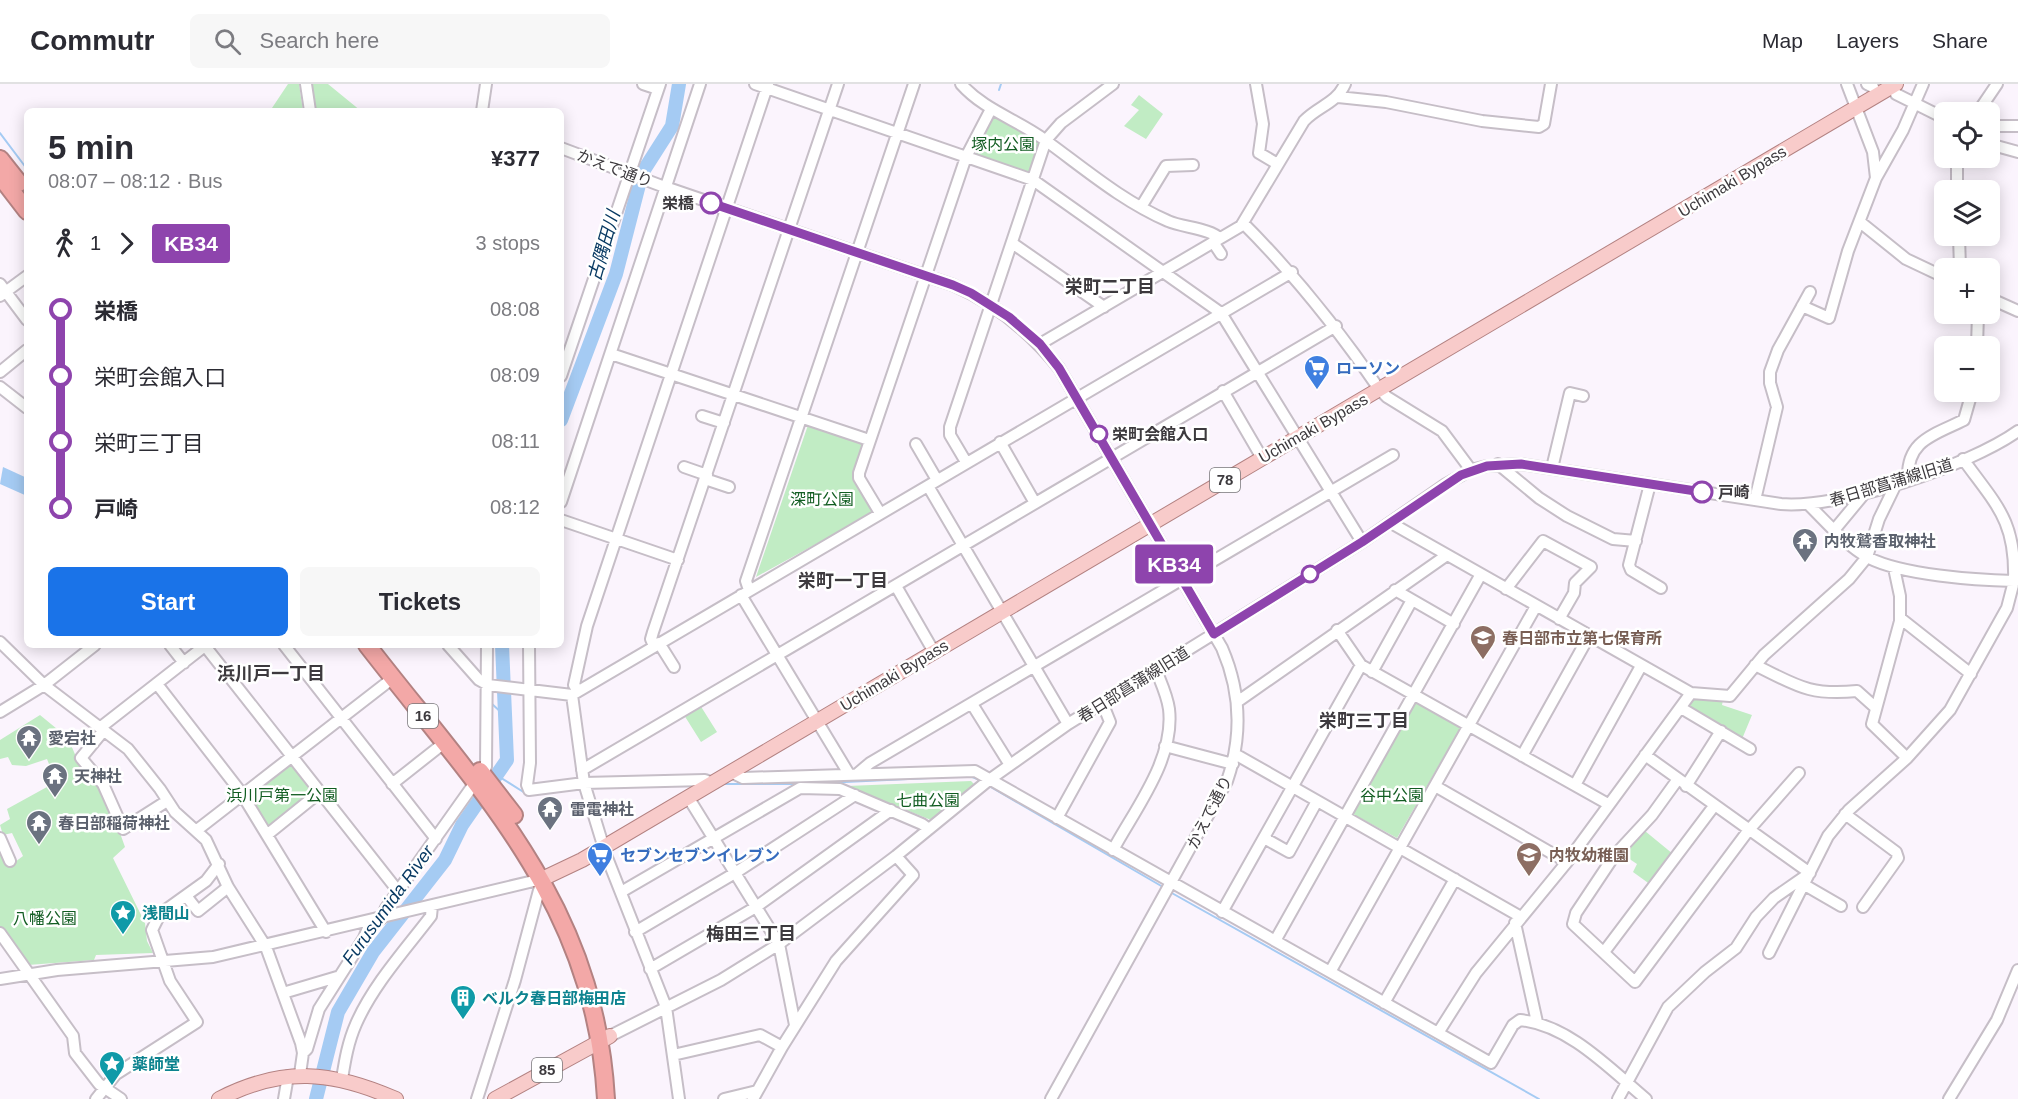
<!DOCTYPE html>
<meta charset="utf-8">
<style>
body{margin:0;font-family:Arial,"Noto Sans JP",sans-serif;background:#f7f7f7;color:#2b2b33;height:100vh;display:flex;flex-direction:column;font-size:22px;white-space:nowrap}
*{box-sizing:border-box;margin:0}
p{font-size:20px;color:#7c7c81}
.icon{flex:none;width:33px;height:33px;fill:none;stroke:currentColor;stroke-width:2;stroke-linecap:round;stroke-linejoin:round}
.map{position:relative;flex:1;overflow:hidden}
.drawer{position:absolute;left:24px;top:24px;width:540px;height:540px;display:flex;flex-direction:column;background:#fff;border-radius:9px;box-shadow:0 3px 15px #0003}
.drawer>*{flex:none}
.badge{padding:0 12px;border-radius:4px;font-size:21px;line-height:39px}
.fabs{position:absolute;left:1934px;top:18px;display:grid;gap:12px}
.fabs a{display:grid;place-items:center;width:66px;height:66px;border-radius:9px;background:#fff;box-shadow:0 3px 15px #0003;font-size:30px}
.map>.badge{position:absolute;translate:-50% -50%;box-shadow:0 0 0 3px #fff}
.legs{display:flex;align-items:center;gap:9px;height:66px;padding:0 24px;font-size:20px}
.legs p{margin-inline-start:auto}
.head{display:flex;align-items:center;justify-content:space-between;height:102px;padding:0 24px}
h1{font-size:33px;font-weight:700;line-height:45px}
.action{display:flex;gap:12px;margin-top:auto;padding:12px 24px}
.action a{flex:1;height:69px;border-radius:9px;background:#1a73e8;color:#fff;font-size:24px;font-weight:700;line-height:69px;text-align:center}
.action a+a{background:#f7f7f7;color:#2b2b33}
ul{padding:0 24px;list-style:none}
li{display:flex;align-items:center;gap:21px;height:66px;font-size:22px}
li i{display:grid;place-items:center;width:9px;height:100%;margin:0 8px;background:currentColor}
li i::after{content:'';width:15px;height:15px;margin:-8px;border:4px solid;border-radius:50%;background:#fff}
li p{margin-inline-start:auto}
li:first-child i{background:linear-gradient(#0000 50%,currentColor 0)}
li:last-child i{background:linear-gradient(currentColor 50%,#0000 0)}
header{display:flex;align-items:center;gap:36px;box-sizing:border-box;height:84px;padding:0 30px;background:#fff;border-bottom:2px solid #e1e1e2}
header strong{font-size:28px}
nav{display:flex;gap:33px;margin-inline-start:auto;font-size:21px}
.search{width:420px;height:54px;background:#f7f7f7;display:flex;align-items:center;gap:15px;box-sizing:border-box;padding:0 21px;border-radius:9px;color:#7c7c81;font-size:22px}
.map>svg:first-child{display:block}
.green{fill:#c1ecc4}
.water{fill:#a5cbf3}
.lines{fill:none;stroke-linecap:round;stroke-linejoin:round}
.stream{stroke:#a5cbf3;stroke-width:2}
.river{stroke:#a5cbf3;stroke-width:14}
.minor-casing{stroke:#c6bec7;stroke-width:14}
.major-casing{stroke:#b38282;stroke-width:16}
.highway-casing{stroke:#b38282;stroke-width:20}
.minor{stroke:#fff;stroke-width:10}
.major{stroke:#f8cbca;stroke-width:14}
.highway{stroke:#f3a8a7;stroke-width:16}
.line-1-casing{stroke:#fff;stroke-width:14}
.line-1{stroke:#8e44ad;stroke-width:9}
.stop-1-dot{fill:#fff;stroke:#8e44ad;stroke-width:3}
.labels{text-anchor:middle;stroke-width:5;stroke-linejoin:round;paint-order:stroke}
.shield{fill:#fff;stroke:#777578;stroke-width:1.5}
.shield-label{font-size:15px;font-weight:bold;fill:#3d3a3e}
.park-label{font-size:16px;fill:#125d22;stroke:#fff}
.street-label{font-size:16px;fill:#3d3a3e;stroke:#fff}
.stop-label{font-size:16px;font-weight:bold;fill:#3d3a3e;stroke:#fff;text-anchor:start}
.shop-label{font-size:16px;font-weight:bold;fill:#366cbe;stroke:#fff;text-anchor:start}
.worship-label{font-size:16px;font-weight:bold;fill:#5b616d;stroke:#fff;text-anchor:start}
.education-label{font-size:16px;font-weight:bold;fill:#785e54;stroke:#fff;text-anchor:start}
.culture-label{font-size:16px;font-weight:bold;fill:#0d838f;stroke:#fff;text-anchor:start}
.water-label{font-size:18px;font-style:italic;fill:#093a63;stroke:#fff}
.neighbourhood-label{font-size:18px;font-weight:bold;fill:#3d3a3e;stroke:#fff}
</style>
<header>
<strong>Commutr</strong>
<div class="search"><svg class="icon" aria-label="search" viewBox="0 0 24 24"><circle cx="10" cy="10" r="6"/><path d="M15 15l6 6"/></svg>Search here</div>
<nav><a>Map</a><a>Layers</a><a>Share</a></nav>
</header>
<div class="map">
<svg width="2018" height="1015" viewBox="0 0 2018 1015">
<rect width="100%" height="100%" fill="#fbf4fd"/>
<path class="green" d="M288,0H299L303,27H270Z
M311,0H328L361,27H315Z
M1139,11L1163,30L1146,55L1124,42L1139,26L1131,21Z
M994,31L1040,59L1031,91L973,70Z
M808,341L863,358L853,390L874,428L756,493Z
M1703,612L1723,616L1722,621L1752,631L1742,655L1687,624L1688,618Z
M1416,618L1461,643L1397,754L1351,729Z
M700,621L717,648L701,658L684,631Z
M40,631L68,654L77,675L106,710L125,763L113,774L145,839L147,857L153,869L96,871L94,876L28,881L0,845V760L15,778L23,772L12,749L3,751L0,741L10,735L7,725L56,698L47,675L26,682L12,681L8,673L0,675V656Z
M293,677L318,706L270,745L249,712Z
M971,697L975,701L931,736L847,702Z
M1645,747L1673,770L1651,801L1633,788L1637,780L1622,770Z"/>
<path class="water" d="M3,383L27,394V412L0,400Z"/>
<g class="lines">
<path class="stream" d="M999,6L1001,0
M0,49L27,85
M491,619L504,631
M498,692L525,709
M970,692L982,697
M824,699L929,694
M722,700H797
M989,702L1163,803
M1170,808L1539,1015"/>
<path class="river" d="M561,336L616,190L642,89L672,42L679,0
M316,1015L338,928L373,868L445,776L462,741L507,676L502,561"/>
<defs>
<path id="minor" d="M306,0L310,27
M643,0L658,5
M755,0L1033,96L1221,229L1362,458
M961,0C984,26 1018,36 1045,56C1085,85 1122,117 1168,137C1181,143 1211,145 1219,154
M1256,0L1263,40L1259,69L1276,79
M1847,0L1873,68L1876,94
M1867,0L1873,3
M1896,10L1944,34
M1338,13L1386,18L1482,37L1539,43L1544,40L1551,0
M482,27L486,0
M1978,28L1997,0
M1989,42H2018
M1989,60L2018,68
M561,64L662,102L953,201C997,220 1030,248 1059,284L1222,564C1241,608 1243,651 1227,697L1051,1015
M1957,74V106
M1141,123L1166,82L1193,81
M1860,138L1906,175L1944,193
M1243,139C1295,191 1338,245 1379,305L1387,313L1442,347L1471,386
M1959,152L1960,184
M1213,158L1221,170
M1012,159L1104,223
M0,200L27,236
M0,212L27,192
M1989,214L2018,227
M1802,222L1829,234L1848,167L1876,94L1903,46L1923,0
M1040,260L1241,142L1304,37C1318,22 1336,20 1345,0
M1977,262L1978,230
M611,270L869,356
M0,288L27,266
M561,292L660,0
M0,303L27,324
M1223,307L1262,374
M702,332L724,339
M1000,358L1035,419
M916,360L937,396
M1963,375C1996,421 2016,436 2014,497L2018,496
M966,378L950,351V343L1046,56L1061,39L1113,0
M1498,380L1539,414L1567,432L1613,455L1636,457
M684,383L707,391
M1552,384L1570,309L1583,312
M705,395L729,403
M1908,396C1906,356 1934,351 1964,336L1972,308
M1650,400L1629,481L1631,486L1661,504
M928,402L1068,640
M1755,416L1777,323L1770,299V288L1778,266L1810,208
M561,418L700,0
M880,429L859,394V389L966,73L991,25
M561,436L678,476
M1391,439L1691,609L1730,612L1764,571L1849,495L1867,473L1879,435L1896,400
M1835,445L1864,410
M1894,484L1900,512V537L1872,640L1907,674
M896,502L934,568
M1506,505L1543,457L1591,483L1575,499L1574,509L1559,535
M749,506L746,497L914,0
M1395,506L1454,540
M741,511L849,690
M1900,534L1971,590
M1337,546L1361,581L1608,720
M0,558L44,601L128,665L160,705L175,728L206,756L228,803L266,863L301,959L303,969L300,990
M659,559L674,583
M170,561L184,579
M284,561L436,755
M448,561L479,596L488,601L572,611L1292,188
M529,561L530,679L527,701L529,706L584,699L705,696L712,699
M205,562L398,807
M654,562L651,555L653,548L838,0
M1755,581C1796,601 1809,612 1857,607L1876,624
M1372,588L1412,516
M157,600L240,707L326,848
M578,607L574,601L587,542L768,0
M572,611L584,699L606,771L666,923L679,1015
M1237,618L1447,471
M972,620L1010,681
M1681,624L1750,665
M0,628L44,601L95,561
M101,643L206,561
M104,646L81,674L103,700L123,745L167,717
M1165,662L1233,680
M1235,670L1521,833
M1645,671L1810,789
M1522,672L1589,552
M582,686L1336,242
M731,688L743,694L975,687L1491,979L1513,941L1520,936C1569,941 1609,984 1646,1015
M857,690L870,679L1393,371
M1678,695L1652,731L1614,772L1576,829L1573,840L1635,898L1748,747L1799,689
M392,700L444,659
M1575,701L1641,582
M1435,702L1567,778
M1686,702L1721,647
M688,713L779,860L795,941
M1845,730L1896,768L1898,774L1863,823
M1057,734L1110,638L1102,618
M197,746L393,594
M268,750L320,708
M0,754L10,777
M1264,754L1289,768L1317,717
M1113,766C1135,725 1175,675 1169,625C1167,611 1161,599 1156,586
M1803,800L1841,822
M621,808L800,704L840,705L922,740L929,745
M187,813L198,827L228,803
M1222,828L1361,581
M381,835L386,824L486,683L487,561
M1515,839L1537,938
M635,848L735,789L855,711
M0,849L73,952L75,969L99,1000L121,1015
M1275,857L1481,490
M1604,868L1714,722
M1769,869L1828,752L1849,726L1907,674L1950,626L2007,524L2014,497C1974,496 1903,491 1869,474C1848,463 1827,439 1810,422
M650,885L756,823L891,726
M1330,888L1536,522
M0,895L57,886L213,873L542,795L515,896L477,1015
M283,909L337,893
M1384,919L1455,795
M1438,949L1476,889L1567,778L1691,609
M610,952L721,896L779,860L896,772L989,696L1068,640L1362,458L1446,400L1471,386L1487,382L1521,380L1781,420C1840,425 1969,382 2018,347
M303,969L307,965L319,925L364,854L371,837
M673,971L760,951L782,963
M342,995C345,976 348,958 356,940C373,901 405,866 431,832L432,822
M96,1015L116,990L197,938L170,897L152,846L160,830L206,797L219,780
M284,1015L288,992
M724,1015L757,1007
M753,1015L782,963L836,877L913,791L896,772
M1618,1015L1668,923L1705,888L1736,864L1756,833L1774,814L1807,791
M1949,1015L1997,936L2018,886"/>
<path id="major" d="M542,795L582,776L1896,0
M219,1015C283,982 332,987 396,1015
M495,1015L610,952"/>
<path id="highway" d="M0,75L19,99
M0,92L27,127
M367,561C480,707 595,819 606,1015
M480,687L514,731"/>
</defs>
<use href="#minor" class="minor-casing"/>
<use href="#major" class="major-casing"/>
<use href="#highway" class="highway-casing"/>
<use href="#minor" class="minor"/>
<use href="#major" class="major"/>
<use href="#highway" class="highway"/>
</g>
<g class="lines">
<defs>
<path id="line-1" d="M711,119L953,201L971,209L1009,233L1040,260L1059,284L1214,550L1362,458L1461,391L1487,382L1521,380L1702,408"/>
</defs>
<use href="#line-1" class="line-1-casing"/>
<use href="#line-1" class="line-1"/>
</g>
<defs>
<symbol id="supermarket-pin" viewBox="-11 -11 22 30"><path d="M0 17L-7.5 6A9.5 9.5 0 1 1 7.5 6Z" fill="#3f7fe0" stroke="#fff"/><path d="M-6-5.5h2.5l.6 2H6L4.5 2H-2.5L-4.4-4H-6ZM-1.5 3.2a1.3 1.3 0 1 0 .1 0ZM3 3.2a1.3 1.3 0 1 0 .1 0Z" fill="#fff"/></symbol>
<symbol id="temple-pin" viewBox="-11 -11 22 30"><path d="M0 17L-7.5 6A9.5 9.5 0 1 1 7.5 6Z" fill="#6b7280" stroke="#fff"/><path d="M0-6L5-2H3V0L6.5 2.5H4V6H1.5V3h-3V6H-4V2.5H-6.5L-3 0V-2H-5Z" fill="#fff"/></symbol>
<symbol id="school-pin" viewBox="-11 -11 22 30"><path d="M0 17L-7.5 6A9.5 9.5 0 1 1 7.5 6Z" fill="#8d6e63" stroke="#fff"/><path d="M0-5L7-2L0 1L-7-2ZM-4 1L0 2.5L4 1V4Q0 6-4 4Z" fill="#fff"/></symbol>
<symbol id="sight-pin" viewBox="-11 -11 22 30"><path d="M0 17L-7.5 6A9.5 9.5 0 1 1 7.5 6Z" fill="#0f9aa8" stroke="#fff"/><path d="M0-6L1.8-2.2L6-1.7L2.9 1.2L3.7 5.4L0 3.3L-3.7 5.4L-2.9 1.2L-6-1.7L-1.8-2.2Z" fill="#fff"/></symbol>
<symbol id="building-pin" viewBox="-11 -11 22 30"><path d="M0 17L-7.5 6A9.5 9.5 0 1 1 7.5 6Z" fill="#0f9aa8" stroke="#fff"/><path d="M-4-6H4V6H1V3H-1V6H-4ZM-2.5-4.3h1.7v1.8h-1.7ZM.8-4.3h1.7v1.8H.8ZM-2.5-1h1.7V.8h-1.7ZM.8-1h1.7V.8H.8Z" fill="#fff"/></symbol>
</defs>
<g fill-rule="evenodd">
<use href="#supermarket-pin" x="1302" y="269" width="30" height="40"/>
<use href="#temple-pin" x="1790" y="442" width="30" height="40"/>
<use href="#school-pin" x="1468" y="539" width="30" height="40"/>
<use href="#temple-pin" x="14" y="639" width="30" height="40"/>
<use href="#temple-pin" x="40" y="677" width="30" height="40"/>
<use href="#temple-pin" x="535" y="710" width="30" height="40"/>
<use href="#temple-pin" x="24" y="724" width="30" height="40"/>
<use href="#supermarket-pin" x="585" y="756" width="30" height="40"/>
<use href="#school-pin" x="1514" y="756" width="30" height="40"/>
<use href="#sight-pin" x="108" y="814" width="30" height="40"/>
<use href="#building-pin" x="448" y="899" width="30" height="40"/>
<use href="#sight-pin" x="97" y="965" width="30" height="40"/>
</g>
<g class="stop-1-dot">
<circle cx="711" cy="119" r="10"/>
<circle cx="1099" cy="350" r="8"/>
<circle cx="1702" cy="408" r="10"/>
<circle cx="1310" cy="490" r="8"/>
</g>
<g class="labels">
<g class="shield">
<rect x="1210" y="384" width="30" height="24" rx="4.5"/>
<rect x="408" y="620" width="30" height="24" rx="4.5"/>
<rect x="532" y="974" width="30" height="24" rx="4.5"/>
</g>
<g class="shield-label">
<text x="1225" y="401">78</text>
<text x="423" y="637">16</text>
<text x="547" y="991">85</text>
</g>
<g class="park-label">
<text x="1003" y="66">塚内公園</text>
<text x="822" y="421">深町公園</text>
<text x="282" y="717">浜川戸第一公園</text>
<text x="1392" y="717">谷中公園</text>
<text x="928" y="722">七曲公園</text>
<text x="45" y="840">八幡公園</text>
</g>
<g class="street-label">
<text transform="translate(615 84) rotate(21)" y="6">かえで通り</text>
<text transform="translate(1732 97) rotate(-31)" y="6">Uchimaki Bypass</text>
<text transform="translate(1313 344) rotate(-30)" y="6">Uchimaki Bypass</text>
<text transform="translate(1891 398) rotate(-17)" y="6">春日部菖蒲線旧道</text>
<text transform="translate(894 591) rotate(-31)" y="6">Uchimaki Bypass</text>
<text transform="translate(1133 600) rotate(-32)" y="6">春日部菖蒲線旧道</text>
<text transform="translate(1209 728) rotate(-63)" y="6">かえで通り</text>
</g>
<g class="stop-label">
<text x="694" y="125" text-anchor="end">栄橋</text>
<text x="1112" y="356">栄町会館入口</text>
<text x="1718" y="414">戸崎</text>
</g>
<g class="shop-label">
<text x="1336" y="290">ローソン</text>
<text x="620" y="777">セブンセブンイレブン</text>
</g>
<g class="worship-label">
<text x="1824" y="463">内牧鷲香取神社</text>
<text x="48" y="660">愛宕社</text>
<text x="74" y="698">天神社</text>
<text x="570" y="731">雷電神社</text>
<text x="58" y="745">春日部稲荷神社</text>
</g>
<g class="education-label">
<text x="1502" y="560">春日部市立第七保育所</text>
<text x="1549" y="777">内牧幼稚園</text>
</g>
<g class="culture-label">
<text x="142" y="835">浅間山</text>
<text x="482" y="920">ベルク春日部梅田店</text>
<text x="132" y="986">薬師堂</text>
</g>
<g class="water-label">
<text transform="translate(604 162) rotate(-74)" y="6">古隅田川</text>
<text transform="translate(388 821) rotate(-54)" y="6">Furusumida River</text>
</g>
<g class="neighbourhood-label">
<text x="1110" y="209">栄町二丁目</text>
<text x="843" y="503">栄町一丁目</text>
<text x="271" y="596">浜川戸一丁目</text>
<text x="1364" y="643">栄町三丁目</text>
<text x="751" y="856">梅田三丁目</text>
</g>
</g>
</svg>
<div class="fabs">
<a><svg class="icon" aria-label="locate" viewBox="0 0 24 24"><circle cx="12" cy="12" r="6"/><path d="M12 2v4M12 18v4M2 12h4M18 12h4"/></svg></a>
<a><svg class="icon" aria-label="layers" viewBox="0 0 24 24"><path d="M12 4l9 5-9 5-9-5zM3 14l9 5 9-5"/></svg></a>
<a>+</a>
<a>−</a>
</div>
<b class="badge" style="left:1174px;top:480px;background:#8e44ad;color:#fff">KB34</b>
<section class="drawer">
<div class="head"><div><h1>5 min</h1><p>08:07 – 08:12 · Bus</p></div><b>¥377</b></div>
<div class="legs"><svg class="icon" aria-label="walk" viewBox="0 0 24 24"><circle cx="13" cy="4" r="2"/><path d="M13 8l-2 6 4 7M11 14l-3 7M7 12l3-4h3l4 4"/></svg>1<svg class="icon" aria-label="forward" viewBox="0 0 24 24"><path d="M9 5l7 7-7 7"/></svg><b class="badge" style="background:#8e44ad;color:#fff">KB34</b><p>3 stops</p></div>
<ul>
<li><i style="color:#8e44ad"></i><b>栄橋</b><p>08:08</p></li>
<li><i style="color:#8e44ad"></i><span>栄町会館入口</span><p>08:09</p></li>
<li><i style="color:#8e44ad"></i><span>栄町三丁目</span><p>08:11</p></li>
<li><i style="color:#8e44ad"></i><b>戸崎</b><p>08:12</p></li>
</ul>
<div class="action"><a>Start</a><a>Tickets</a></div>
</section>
</div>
